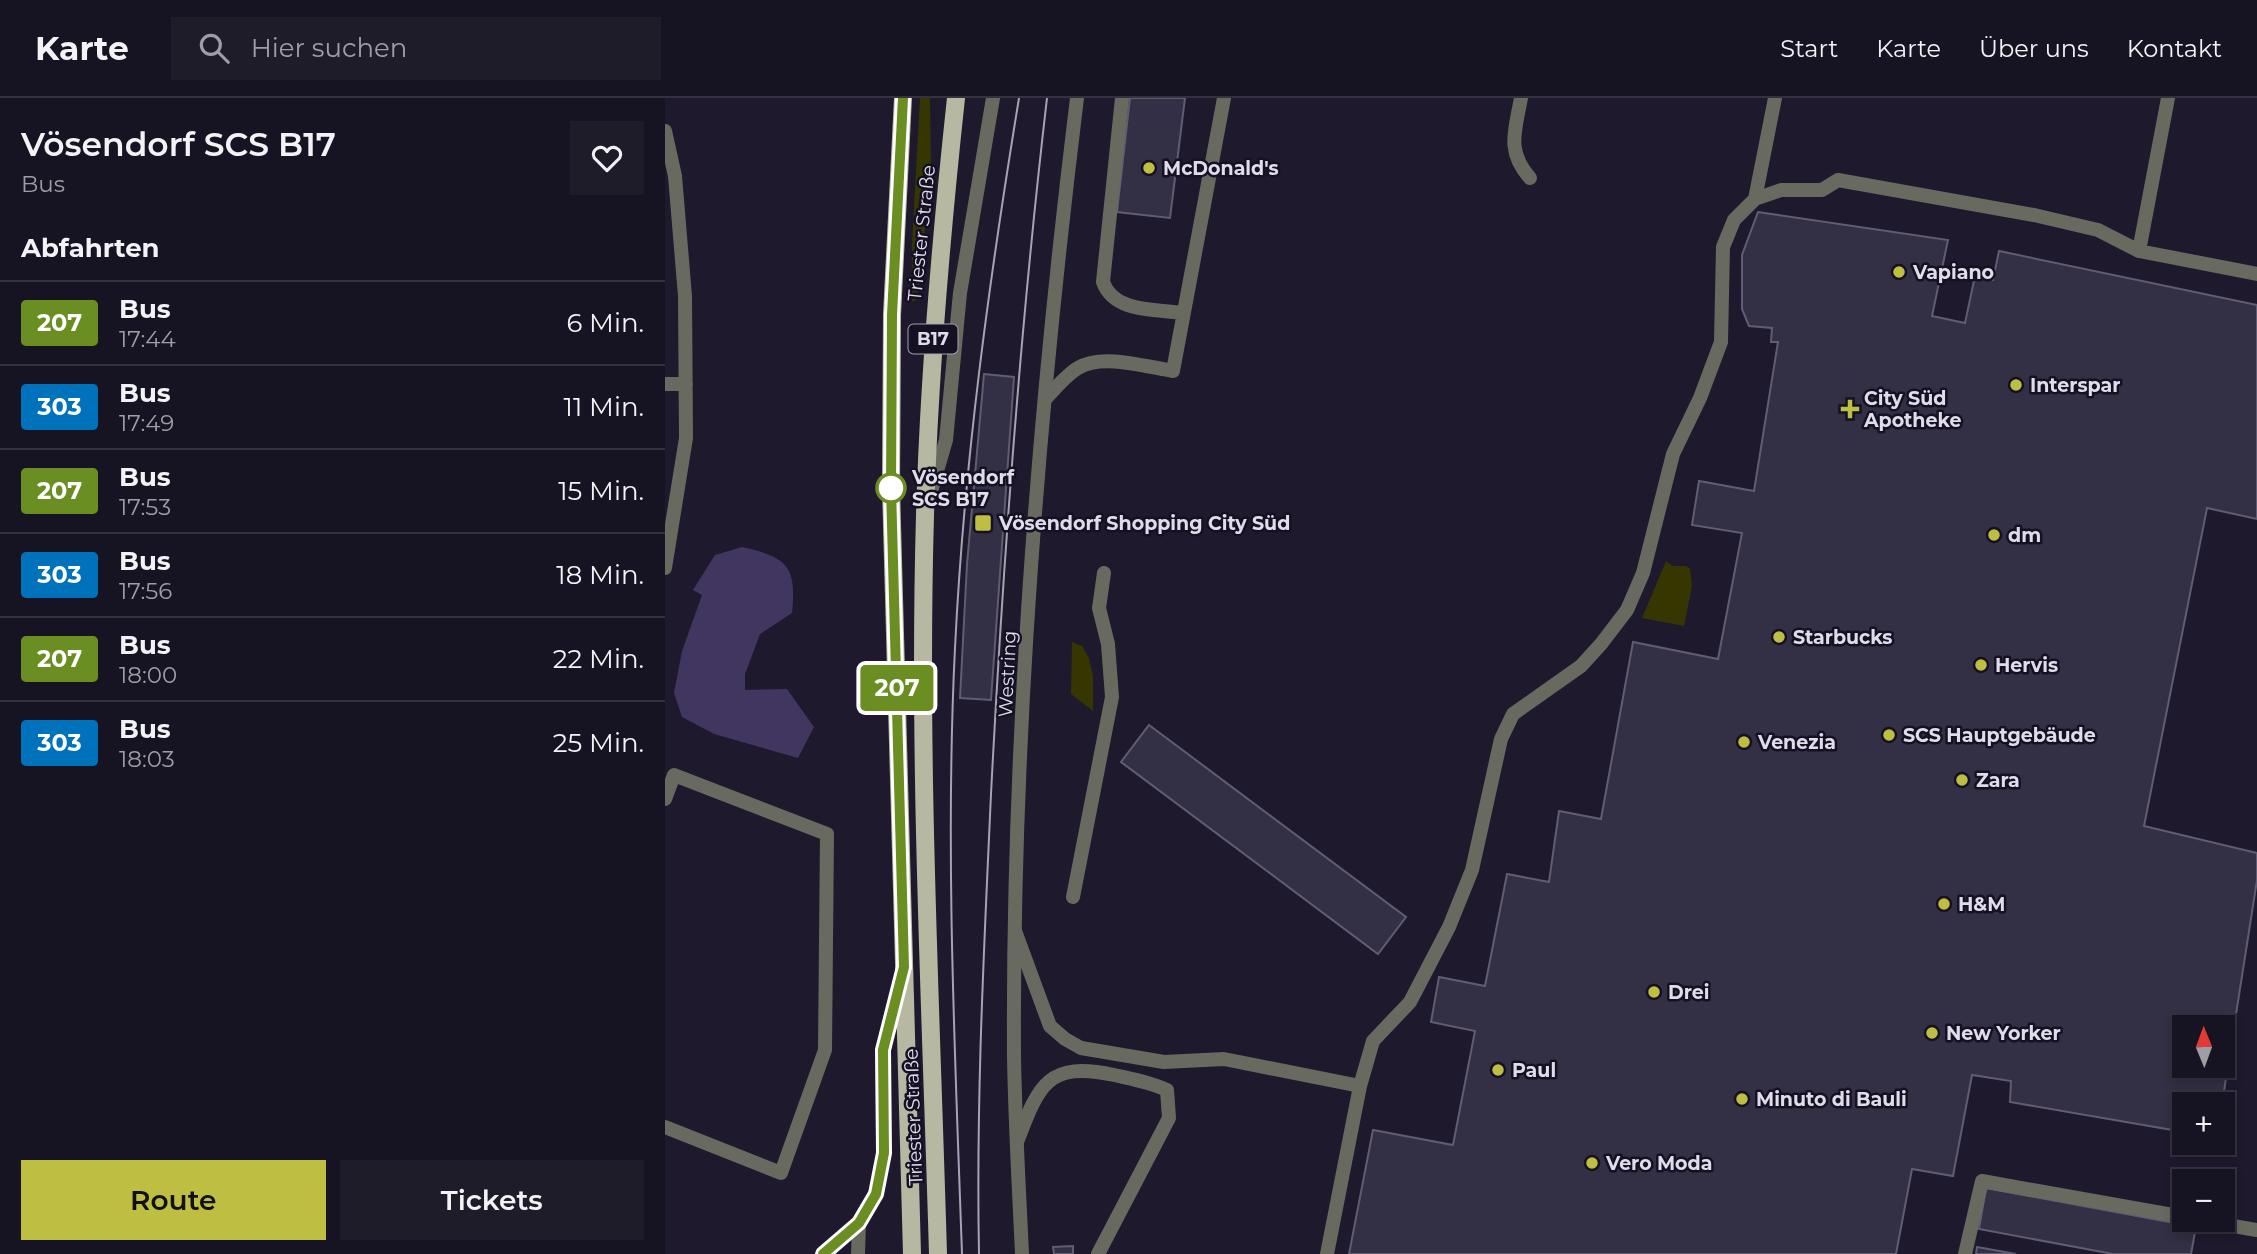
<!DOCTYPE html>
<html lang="de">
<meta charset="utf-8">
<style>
body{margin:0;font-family:Montserrat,sans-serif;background:#1f1c2a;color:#f1f3f6;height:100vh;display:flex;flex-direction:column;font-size:26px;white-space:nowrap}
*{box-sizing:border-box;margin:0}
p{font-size:23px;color:#9e9ea5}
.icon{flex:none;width:38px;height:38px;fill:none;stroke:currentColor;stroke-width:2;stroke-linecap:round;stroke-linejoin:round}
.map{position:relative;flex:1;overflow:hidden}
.panel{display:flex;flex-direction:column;background:#161322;width:665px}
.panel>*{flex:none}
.badge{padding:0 14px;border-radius:5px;font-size:24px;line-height:46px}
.needle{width:46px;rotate:359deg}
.buttons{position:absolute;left:1507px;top:917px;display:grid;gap:14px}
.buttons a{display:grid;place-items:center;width:63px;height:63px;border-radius:0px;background:#161322;box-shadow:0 4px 10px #0003,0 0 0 2px #353240;font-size:35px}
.map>.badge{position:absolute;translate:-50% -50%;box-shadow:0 0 0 4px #fff}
h2{padding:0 21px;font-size:26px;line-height:63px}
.round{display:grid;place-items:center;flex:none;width:74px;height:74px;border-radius:0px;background:#1f1c2a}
.head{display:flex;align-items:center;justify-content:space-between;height:119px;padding:0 21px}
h1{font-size:33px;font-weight:600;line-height:52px}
.action{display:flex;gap:14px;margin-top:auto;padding:14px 21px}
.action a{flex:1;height:80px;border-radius:0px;background:#bebf42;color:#111;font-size:28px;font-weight:600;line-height:80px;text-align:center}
.action a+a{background:#1f1c2a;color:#f1f3f6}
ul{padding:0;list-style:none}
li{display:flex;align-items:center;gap:21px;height:84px;padding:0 21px;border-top:2px solid #353240}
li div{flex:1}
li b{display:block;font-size:26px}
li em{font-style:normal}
li .badge{min-width:77px;font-weight:700;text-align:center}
header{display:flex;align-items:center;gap:42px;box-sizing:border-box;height:98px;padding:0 35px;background:#161322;border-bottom:2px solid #353240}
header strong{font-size:33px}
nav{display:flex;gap:38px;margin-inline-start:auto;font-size:24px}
.search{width:490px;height:63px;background:#1f1c2a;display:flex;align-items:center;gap:18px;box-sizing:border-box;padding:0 24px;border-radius:0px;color:#9e9ea5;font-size:26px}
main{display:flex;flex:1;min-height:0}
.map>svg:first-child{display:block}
.green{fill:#363600}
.water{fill:#413660}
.building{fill:#332f44;stroke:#605c73;stroke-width:2;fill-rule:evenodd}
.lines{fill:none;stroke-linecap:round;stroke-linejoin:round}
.lane{stroke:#696a5f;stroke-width:14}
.street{stroke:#696a5f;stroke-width:14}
.primary{stroke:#b7b8a1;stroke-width:18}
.tram{stroke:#a7a3b3;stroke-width:2}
.line-casing{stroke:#fff;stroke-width:16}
.line{stroke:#6b8e23;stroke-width:10}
.poi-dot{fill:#bebf42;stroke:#151023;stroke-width:2.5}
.stop-dot{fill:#fff;stroke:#6b8e23;stroke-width:3.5}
.labels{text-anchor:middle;stroke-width:5;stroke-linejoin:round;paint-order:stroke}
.shield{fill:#151023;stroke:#a3a0af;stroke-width:2}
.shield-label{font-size:18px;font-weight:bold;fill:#e0ddeb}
.poi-label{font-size:19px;font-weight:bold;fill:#e0ddeb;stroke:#151023;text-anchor:start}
.street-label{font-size:19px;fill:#e0ddeb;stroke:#151023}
.stop-label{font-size:19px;font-weight:bold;fill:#e0ddeb;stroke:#151023;text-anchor:start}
</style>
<header>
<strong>Karte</strong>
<div class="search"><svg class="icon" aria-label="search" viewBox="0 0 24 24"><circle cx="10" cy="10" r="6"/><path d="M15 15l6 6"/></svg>Hier suchen</div>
<nav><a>Start</a><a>Karte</a><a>Über uns</a><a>Kontakt</a></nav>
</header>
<main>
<section class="panel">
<div class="head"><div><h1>Vösendorf SCS B17</h1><p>Bus</p></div><a class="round"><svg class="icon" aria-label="heart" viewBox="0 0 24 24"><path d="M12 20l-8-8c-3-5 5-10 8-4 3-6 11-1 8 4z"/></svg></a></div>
<h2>Abfahrten</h2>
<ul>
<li><span class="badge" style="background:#6b8e23;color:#fff">207</span><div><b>Bus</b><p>17:44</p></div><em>6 Min.</em></li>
<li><span class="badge" style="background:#0072bc;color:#fff">303</span><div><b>Bus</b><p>17:49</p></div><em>11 Min.</em></li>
<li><span class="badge" style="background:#6b8e23;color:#fff">207</span><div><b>Bus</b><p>17:53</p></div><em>15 Min.</em></li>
<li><span class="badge" style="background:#0072bc;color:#fff">303</span><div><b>Bus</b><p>17:56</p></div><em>18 Min.</em></li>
<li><span class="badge" style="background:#6b8e23;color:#fff">207</span><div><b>Bus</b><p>18:00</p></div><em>22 Min.</em></li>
<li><span class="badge" style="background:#0072bc;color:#fff">303</span><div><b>Bus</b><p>18:03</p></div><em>25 Min.</em></li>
</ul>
<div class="action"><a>Route</a><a>Tickets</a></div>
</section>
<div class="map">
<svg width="1592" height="1156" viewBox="0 0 1592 1156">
<rect width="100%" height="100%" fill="#1e192d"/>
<path class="green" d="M255,0H265L266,72L254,190L251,202L247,204V146Z
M1001,463L1008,468H1021L1025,471L1027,488L1019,528L977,520Z
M407,544L417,548L424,560L428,578V613L406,596Z"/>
<path class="water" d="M77,449C122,459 132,468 127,515L95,536L80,576V592L122,591L149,629L133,660L49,636L17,619L9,595L17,553L37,497L28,492L50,457Z"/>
<path class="building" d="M465,0H520L505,120L452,114Z
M1093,114L1283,142L1267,218L1300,225L1310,178L1328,182L1334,153L1592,207V421L1542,410L1479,728L1592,755V782L1557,1006H1519V1034L1345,1004L1346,983L1307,977L1288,1078L1247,1071L1231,1156H684L708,1032L788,1047L810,933L766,924L774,879L820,888L842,776L884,784L894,713L936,721L968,544L1053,561L1077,435L1027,427L1034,383L1089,393L1113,244H1106L1107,230L1084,228L1077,211V157ZM1519,929H1558V968H1519Z
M319,276L349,279L326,602L295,600L302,466Z
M484,627L741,819L713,856L456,664Z
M1321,1090L1531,1129L1526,1156H1448L1314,1131Z
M408,1148V1156H389L388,1149Z
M1312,1149L1351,1156H1311Z"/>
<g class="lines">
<path class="lane" d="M457,0L438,184C449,215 490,211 518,215
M856,0C850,33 841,53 865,80
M1090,101L1110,0
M1474,153L1503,0
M380,301C390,291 401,277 413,270C437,255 482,269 508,273L559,0
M0,701L9,677L162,736L160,952L116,1075L0,1029
M408,799L447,599L443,546L434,510L439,475
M350,833L385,928L400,941L416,950L499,964L559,961L695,988
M352,1044C374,986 383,963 449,977C467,981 485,984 502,992L504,1020L433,1156
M1534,1122L1592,1132
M193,1156L194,1125
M662,1156L695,988L708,943L745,904L784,829L807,772L836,641L848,616L916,568L936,546L962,512L978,475L1008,356L1035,300L1056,244L1058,149L1069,122L1090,101L1116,92H1157L1173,82L1369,117L1433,132L1474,153L1592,176
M1300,1156L1317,1083L1519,1119"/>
<path class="street" d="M0,33L10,78L20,198L21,340L0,470
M0,286H21
M265,397L281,342L295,195L328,0
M158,1156L194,1125L211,1096L219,1055L218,952L235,884
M357,1156C354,1090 350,1024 349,958C347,639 373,317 412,0"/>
<path class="primary" d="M238,0L227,217L226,390L247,1156
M273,1156C266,910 253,664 260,417C264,278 276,139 291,0"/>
<path class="tram" d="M297,1156C290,956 280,749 290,550C299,365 324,183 354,0
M314,1156C311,1003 319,850 326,696C338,464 355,231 382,0"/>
</g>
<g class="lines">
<defs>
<path id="line" d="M158,1156L194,1125L211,1096L219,1055L218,952L239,869L226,390L227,217L238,0"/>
</defs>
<use href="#line" class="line-casing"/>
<use href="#line" class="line"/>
</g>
<g class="poi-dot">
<circle cx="484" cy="70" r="7"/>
<circle cx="1234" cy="174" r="7"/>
<circle cx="1351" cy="287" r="7"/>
<path d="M1181.5 300.5h7v7h7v7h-7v7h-7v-7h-7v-7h7z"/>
<rect x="309" y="416" width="18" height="18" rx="3.5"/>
<circle cx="1329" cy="437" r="7"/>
<circle cx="1114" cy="539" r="7"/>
<circle cx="1316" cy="567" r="7"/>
<circle cx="1224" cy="637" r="7"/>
<circle cx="1079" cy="644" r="7"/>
<circle cx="1297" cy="682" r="7"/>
<circle cx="1279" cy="806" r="7"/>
<circle cx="989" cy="894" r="7"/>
<circle cx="1267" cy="935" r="7"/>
<circle cx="833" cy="972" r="7"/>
<circle cx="1077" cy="1001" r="7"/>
<circle cx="927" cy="1065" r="7"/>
</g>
<circle class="stop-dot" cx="226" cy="390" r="14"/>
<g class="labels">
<rect class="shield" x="243.5" y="226.5" width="49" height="29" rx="5"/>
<g class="shield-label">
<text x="268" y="247">B17</text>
</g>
<g class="poi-label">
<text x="498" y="77">McDonald's</text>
<text x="1248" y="181">Vapiano</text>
<text x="1365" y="294">Interspar</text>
<text x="1199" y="307">City Süd<tspan x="1199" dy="22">Apotheke</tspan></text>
<text x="334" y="432">Vösendorf Shopping City Süd</text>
<text x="1343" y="444">dm</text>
<text x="1128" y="546">Starbucks</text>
<text x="1330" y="574">Hervis</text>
<text x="1238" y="644">SCS Hauptgebäude</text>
<text x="1093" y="651">Venezia</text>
<text x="1311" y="689">Zara</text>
<text x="1293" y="813">H&amp;M</text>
<text x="1003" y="901">Drei</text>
<text x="1281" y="942">New Yorker</text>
<text x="847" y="979">Paul</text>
<text x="1091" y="1008">Minuto di Bauli</text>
<text x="941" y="1072">Vero Moda</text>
</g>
<g class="street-label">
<text transform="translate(256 135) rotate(-84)" y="7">Triester Straße</text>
<text transform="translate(342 576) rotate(-87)" y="7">Westring</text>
<text transform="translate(248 1019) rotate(-92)" y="7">Triester Straße</text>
</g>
<g class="stop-label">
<text x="247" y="386">Vösendorf<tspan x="247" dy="22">SCS B17</tspan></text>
</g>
</g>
</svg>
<div class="buttons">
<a><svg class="needle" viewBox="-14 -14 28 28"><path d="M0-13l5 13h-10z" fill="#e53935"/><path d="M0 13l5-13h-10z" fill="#9e9ea5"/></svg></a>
<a>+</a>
<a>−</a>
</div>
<b class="badge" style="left:232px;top:590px;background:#6b8e23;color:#fff">207</b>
</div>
</main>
